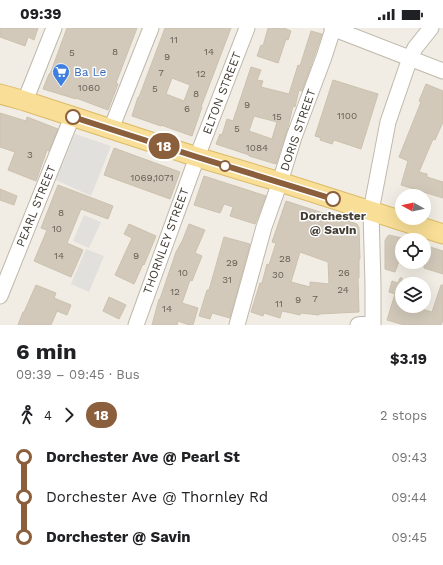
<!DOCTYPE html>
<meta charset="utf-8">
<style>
body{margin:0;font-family:"Work Sans",sans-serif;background:#f2f2f2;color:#202124;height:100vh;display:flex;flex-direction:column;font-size:15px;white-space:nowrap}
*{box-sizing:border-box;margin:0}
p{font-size:13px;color:#757577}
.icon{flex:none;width:22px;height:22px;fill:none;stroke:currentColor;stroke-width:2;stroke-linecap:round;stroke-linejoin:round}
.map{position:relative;height:297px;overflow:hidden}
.drawer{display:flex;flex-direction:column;background:#fff;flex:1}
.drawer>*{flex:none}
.badge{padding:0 8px;border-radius:13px;font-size:14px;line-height:26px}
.needle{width:26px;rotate:278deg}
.buttons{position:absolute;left:395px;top:161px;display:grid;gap:8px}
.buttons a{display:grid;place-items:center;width:36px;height:36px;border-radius:50%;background:#fff;box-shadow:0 4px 16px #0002;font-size:20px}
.map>.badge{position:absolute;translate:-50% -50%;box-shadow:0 0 0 2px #fff}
.legs{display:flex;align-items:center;gap:6px;height:44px;padding:0 16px;font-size:13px}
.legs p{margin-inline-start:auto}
.summary{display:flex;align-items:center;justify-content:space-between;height:68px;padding:0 16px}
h1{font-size:22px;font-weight:700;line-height:30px}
ul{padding:0 16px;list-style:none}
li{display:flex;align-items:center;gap:14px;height:40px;font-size:15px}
li i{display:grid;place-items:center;width:6px;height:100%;margin:0 5px;background:currentColor}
li i::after{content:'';width:10px;height:10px;margin:-5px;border:3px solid;border-radius:50%;background:#fff}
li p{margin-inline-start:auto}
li:first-child i{background:linear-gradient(#0000 50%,currentColor 0)}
li:last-child i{background:linear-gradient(currentColor 50%,#0000 0)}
.status{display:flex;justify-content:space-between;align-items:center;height:28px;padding:0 20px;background:#fff;direction:ltr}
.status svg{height:11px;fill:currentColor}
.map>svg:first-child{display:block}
.parking{fill:#e2e0dc}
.building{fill:#d2c9ba;stroke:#ccc1ae;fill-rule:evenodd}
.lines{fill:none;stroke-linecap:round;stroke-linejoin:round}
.minor-casing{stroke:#bfb8aa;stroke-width:17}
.major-casing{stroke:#dcbb67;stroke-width:21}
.minor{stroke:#fff;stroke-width:15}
.major{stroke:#f8de96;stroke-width:19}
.line-1-casing{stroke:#fff;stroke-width:9}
.line-1{stroke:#8b5e3c;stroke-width:6}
.stop-1-dot{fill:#fff;stroke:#8b5e3c;stroke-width:2}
.labels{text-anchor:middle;stroke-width:3;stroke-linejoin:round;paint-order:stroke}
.number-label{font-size:10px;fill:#676056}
.shop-label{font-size:12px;fill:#366cbe;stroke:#fff;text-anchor:start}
.street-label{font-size:12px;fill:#433d34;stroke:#fff}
.stop-label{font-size:12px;font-weight:bold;fill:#433d34;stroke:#fff}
</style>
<div class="status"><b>09:39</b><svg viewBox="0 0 49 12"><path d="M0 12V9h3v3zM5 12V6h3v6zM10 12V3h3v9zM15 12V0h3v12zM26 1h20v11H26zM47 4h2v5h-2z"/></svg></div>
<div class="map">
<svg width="443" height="297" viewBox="0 0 443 297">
<rect width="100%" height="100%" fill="#f1ede4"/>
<path class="parking" d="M75,106L111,118L91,168L56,152Z
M84,187L101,194L89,220L73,213Z
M86,221L104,228L89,264L71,256Z"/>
<path class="building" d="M0,0H38L34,12L28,9L25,18L0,9Z
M67,0H137L116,55L118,56L108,82L76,70V71L43,61L49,46H50Z
M165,0H231L201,79H202L192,108L161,97V98L132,88L138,69H139ZM172,50L190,57L184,73L166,66Z
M268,0H284L291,3L288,12L286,11L278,35L257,28L261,17L263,18Z
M311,3L322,6L302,63L299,62L295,79L293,78L288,99L276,136L249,128V127L216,116L220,106L222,107L227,91L233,93L251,39L261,42L257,52L263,53L261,59L289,66L298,37L300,38ZM254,88L277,94L272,111L249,103Z
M333,52L378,66L361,121L334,112L332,116L320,112L321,110L315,108Z
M426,56L443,63V94L435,112L433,111L419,144L427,146V149L443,154V170L401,157L408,133L399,129L421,74L419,73Z
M0,85L26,93L27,89L58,101L49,123L47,122L36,153L8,142L15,124L0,119Z
M114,120L180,144L170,171L104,147Z
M204,148L266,168L255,196L230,188L233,179L224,176L220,185L194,177Z
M58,157L113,178L108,191L81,181L67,215L83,222L71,249L34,233L47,202L41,200Z
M0,161L17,168L14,177L0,172Z
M286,173L351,194L357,196L359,200L360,231H359V250H358L359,284L319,286V287L301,285L300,287L282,283L280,290L264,285L263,288L251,284L260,255H262L267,236L269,237L276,215L272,214ZM300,224L328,234L329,256L310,254V259L291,254Z
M129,196L156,208L144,237L143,236L134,256L115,247L132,210L124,206Z
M189,196L205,202L195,225L202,228L192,253L190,252L182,275L198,280L193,297H189L178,293L177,297H152L159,271H160L176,224L181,215V216Z
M389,207L402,210V233H399L395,244L385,241V213L387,209Z
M224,209L250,216L230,290L212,285L210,291L199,288L207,262H209Z
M424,217L443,223V246L424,240Z
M400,250H402V278H411L432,284L441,257H443V292L441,297H404L387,292L395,266L389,264L392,253L398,255Z
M36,257L56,265L54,270L71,277L67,287L57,283L51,297H18L23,284H24Z
M109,269L126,277L119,291L103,283Z"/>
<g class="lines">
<defs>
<path id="minor" d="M332,0L443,43
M25,73L54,0
M111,101L151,0
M0,268L72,89
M136,297L197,129L247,0
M237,297L264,199L280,154L294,109L324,29L333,1
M358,297L373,295
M373,297V257L371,183L388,94L410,30L415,20L431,0"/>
<path id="major" d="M0,66L25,73L197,129L280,154L443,206"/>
</defs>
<use href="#minor" class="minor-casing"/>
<use href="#major" class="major-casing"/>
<use href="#minor" class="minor"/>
<use href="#major" class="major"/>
</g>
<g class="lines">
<defs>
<path id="line-1" d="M73,89L197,129L333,171"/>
</defs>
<use href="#line-1" class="line-1-casing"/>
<use href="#line-1" class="line-1"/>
</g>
<defs>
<symbol id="supermarket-pin" viewBox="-11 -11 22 30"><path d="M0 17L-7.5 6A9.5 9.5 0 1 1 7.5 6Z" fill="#3f7fe0" stroke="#fff"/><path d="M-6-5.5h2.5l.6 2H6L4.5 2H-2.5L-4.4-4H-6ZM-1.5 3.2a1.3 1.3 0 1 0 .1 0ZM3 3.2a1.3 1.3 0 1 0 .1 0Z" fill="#fff"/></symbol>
</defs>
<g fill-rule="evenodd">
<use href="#supermarket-pin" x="51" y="34" width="20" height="27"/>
</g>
<g class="stop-1-dot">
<circle cx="73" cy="89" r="7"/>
<circle cx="225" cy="138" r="5"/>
<circle cx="333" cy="171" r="7"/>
</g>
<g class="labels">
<g class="number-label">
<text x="174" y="15">11</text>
<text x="115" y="27">8</text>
<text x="209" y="27">14</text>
<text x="72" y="28">5</text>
<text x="167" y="32">9</text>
<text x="161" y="48">7</text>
<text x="201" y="49">12</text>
<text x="89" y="63">1060</text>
<text x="155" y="64">5</text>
<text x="196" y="69">8</text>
<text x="247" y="80">9</text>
<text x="187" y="84">6</text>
<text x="347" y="91">1100</text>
<text x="277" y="92">15</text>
<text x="237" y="104">5</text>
<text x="257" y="123">1084</text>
<text x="30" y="130">3</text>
<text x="152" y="153">1069,1071</text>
<text x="61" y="188">8</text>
<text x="57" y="204">10</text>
<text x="59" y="231">14</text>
<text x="136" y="231">9</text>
<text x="285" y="234">28</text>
<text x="232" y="238">29</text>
<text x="183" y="248">10</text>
<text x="344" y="248">26</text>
<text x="278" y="250">30</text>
<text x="227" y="255">31</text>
<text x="343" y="265">24</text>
<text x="175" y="267">12</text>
<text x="315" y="274">7</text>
<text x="298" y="275">9</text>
<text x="279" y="279">11</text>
<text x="167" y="284">14</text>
</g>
<g class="shop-label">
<text x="74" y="48">Ba Le</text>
</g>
<g class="street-label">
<text transform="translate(222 65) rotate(-69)" y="4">ELTON STREET</text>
<text transform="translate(298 102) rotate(-71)" y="4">DORIS STREET</text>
<text transform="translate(36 178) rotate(-68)" y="4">PEARL STREET</text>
<text transform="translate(166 213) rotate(-70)" y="4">THORNLEY STREET</text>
</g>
<g class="stop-label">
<text x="333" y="192">Dorchester<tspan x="333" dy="14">@ Savin</tspan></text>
</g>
</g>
</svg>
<div class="buttons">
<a><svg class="needle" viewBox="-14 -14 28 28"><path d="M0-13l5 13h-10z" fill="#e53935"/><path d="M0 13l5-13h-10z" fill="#757577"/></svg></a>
<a><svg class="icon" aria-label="locate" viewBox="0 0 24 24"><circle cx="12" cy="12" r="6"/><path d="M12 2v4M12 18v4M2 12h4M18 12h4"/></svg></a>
<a><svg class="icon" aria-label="layers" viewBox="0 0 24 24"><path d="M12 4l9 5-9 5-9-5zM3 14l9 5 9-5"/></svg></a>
</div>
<b class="badge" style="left:164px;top:118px;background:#8b5e3c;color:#fff">18</b>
</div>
<section class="drawer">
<div class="summary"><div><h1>6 min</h1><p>09:39 – 09:45 · Bus</p></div><b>$3.19</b></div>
<div class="legs"><svg class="icon" aria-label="walk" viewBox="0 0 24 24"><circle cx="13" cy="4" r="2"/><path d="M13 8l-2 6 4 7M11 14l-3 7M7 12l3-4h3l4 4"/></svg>4<svg class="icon" aria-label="forward" viewBox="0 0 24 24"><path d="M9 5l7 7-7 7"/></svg><b class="badge" style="background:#8b5e3c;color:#fff">18</b><p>2 stops</p></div>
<ul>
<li><i style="color:#8b5e3c"></i><b>Dorchester Ave @ Pearl St</b><p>09:43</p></li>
<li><i style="color:#8b5e3c"></i><span>Dorchester Ave @ Thornley Rd</span><p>09:44</p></li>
<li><i style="color:#8b5e3c"></i><b>Dorchester @ Savin</b><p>09:45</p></li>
</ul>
</section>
